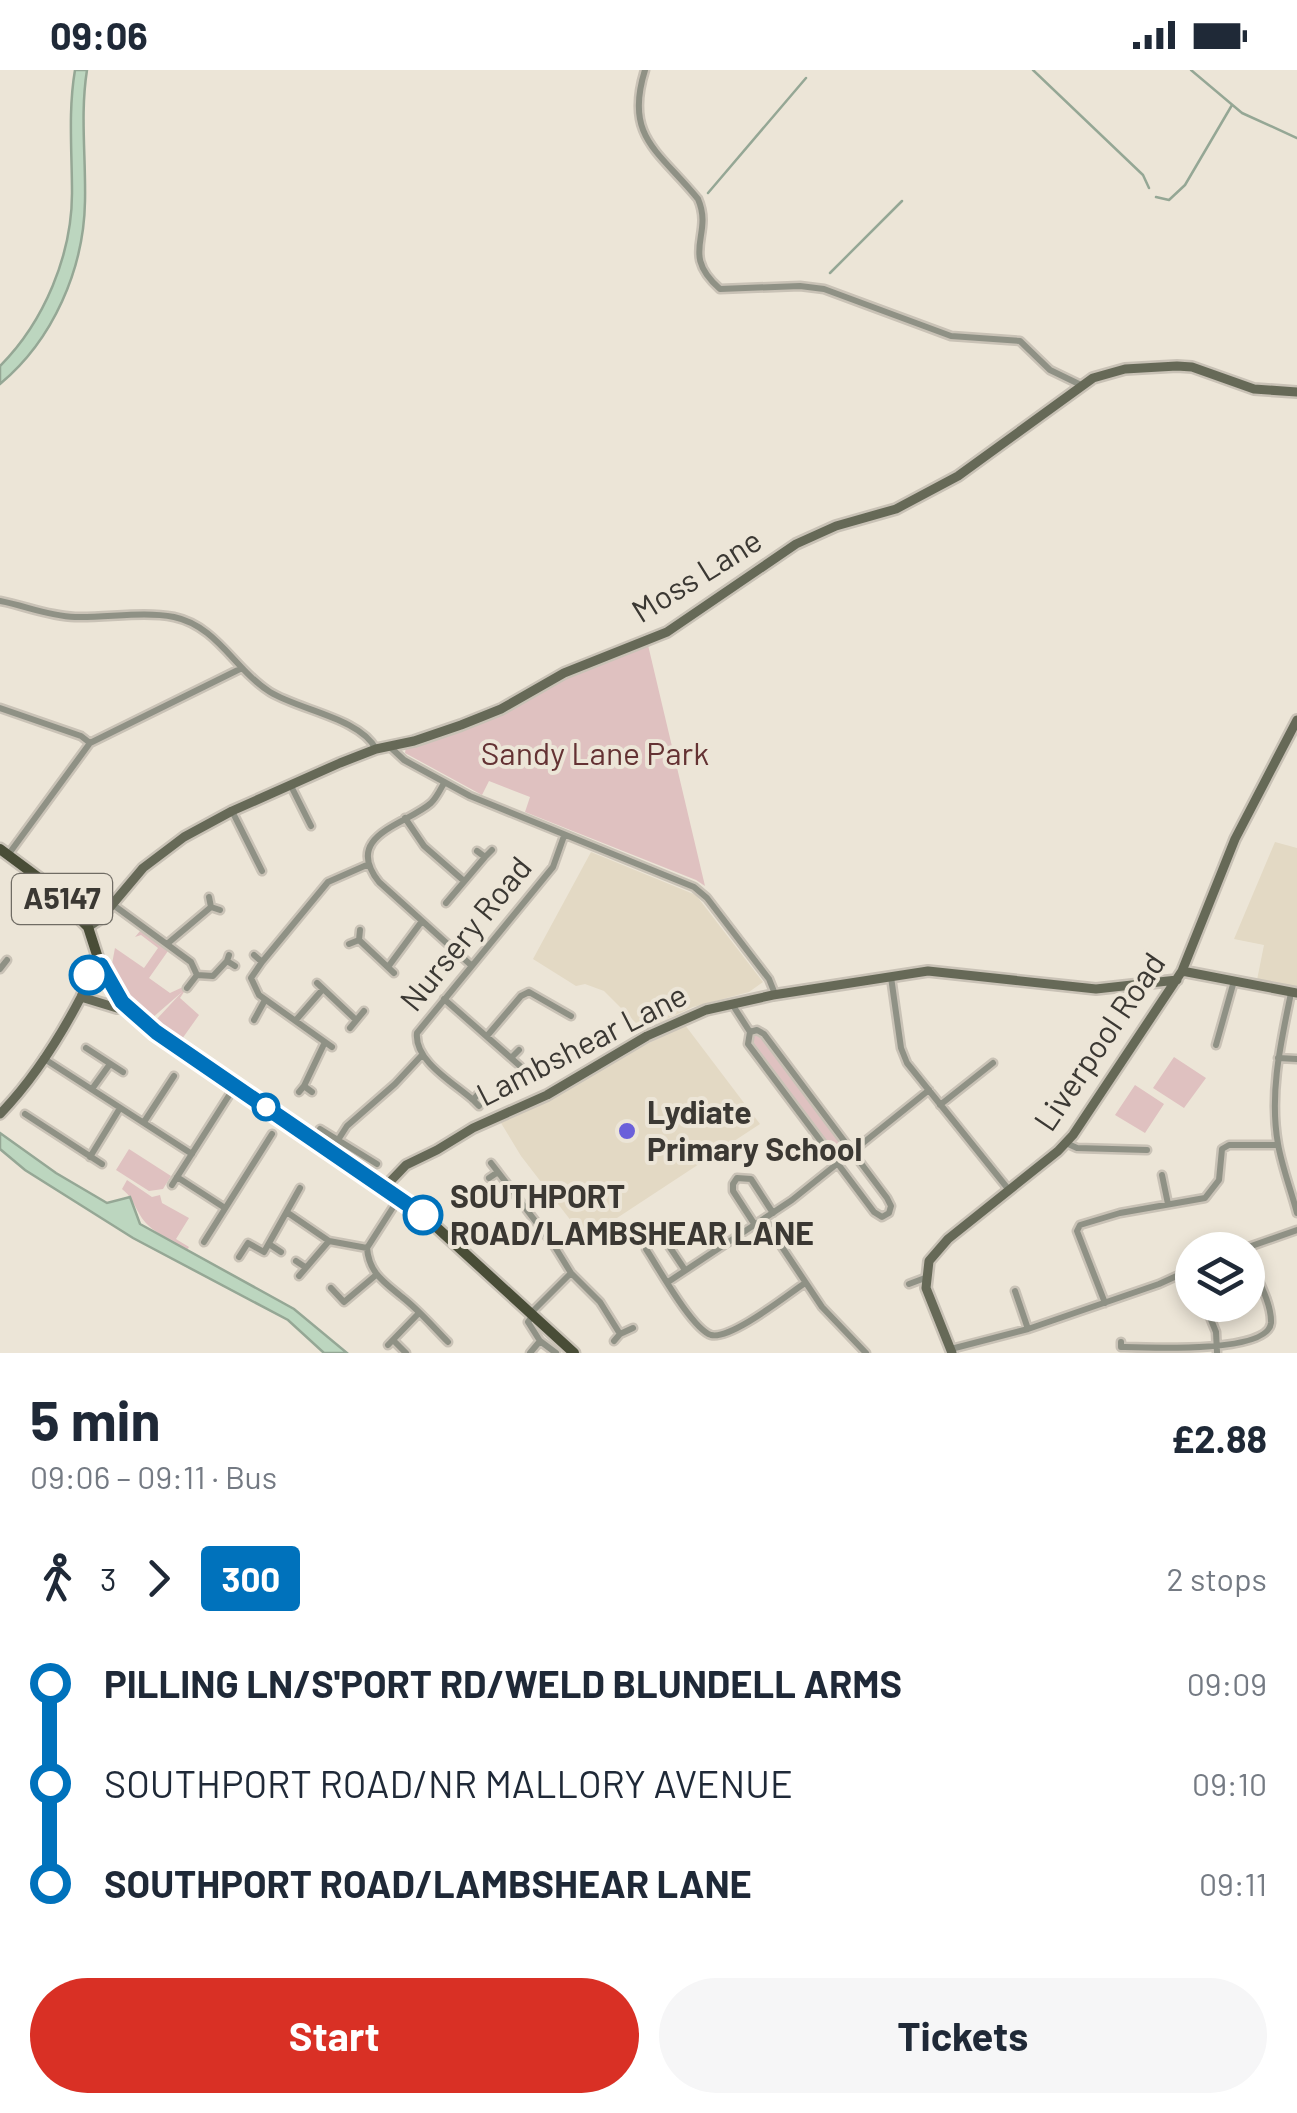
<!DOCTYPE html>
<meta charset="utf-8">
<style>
body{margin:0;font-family:Barlow,sans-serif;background:#f6f6f7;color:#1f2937;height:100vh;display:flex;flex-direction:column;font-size:38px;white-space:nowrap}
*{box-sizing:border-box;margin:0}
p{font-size:32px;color:#747a83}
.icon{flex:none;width:55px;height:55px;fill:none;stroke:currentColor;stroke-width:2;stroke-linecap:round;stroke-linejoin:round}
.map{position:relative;height:1283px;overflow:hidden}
.sheet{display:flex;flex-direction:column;background:#fff;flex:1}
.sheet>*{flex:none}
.badge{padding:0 20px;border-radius:8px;font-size:35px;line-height:65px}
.controls{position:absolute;left:1175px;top:1162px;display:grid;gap:20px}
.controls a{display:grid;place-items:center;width:90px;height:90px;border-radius:50%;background:#fff;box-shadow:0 5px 15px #0003;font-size:50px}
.map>.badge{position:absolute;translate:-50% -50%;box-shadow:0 0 0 5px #fff}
.legs{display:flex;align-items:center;gap:15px;height:110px;padding:0 30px;font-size:32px}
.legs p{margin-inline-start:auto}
.headline{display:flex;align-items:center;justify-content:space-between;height:170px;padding:0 30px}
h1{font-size:55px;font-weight:700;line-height:75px}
.cta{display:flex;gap:20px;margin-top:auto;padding:20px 30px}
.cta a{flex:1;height:115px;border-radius:60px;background:#d93025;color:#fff;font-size:40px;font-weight:700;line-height:115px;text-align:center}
.cta a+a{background:#f6f6f7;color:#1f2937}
ul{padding:0 30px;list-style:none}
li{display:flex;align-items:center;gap:35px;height:100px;font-size:38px}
li i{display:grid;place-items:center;width:15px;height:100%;margin:0 12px;background:currentColor}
li i::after{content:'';width:25px;height:25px;margin:-12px;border:8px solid;border-radius:50%;background:#fff}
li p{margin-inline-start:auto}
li:first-child i{background:linear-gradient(#0000 50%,currentColor 0)}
li:last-child i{background:linear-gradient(currentColor 50%,#0000 0)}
.status{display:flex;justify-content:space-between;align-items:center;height:70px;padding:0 50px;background:#fff;direction:ltr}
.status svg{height:28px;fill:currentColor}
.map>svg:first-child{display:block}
.built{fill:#e3d9c4}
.green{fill:#dfc1c0}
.water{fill:#bcd6bf;stroke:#95a795;stroke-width:2.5}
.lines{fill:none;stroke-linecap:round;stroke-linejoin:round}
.stream{stroke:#95a795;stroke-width:2.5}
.street-casing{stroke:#c9c2b6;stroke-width:11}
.secondary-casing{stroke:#c9c2b6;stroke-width:14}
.primary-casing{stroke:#c9c2b6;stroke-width:15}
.street{stroke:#8f9185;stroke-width:6}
.secondary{stroke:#666957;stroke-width:9}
.primary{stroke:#494d37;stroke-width:10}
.line-1-casing{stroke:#fff;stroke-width:22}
.line-1{stroke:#0072bc;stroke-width:15}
.stop-1-dot{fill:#fff;stroke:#0072bc;stroke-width:5}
.poi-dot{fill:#6b60da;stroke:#ece5d7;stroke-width:4}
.labels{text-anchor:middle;stroke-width:8;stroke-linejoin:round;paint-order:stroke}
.shield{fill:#ece5d7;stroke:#706c64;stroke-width:2.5}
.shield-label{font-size:30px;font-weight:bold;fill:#3b3833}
.street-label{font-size:32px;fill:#3b3833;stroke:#ece5d7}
.park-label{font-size:32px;fill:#643233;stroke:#ece5d7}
.poi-label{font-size:32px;font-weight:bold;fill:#3b3833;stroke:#ece5d7;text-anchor:start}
.stop-label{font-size:32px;font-weight:bold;fill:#3b3833;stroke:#ece5d7;text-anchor:start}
</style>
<div class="status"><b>09:06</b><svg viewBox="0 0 49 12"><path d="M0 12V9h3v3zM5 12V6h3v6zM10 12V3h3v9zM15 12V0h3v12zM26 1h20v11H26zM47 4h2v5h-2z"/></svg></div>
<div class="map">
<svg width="1297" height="1283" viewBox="0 0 1297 1283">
<rect width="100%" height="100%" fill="#ece5d7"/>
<path class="built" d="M1275,772L1297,778V917L1257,910L1264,875L1234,869Z
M591,782L696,825L763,912L749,922L693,937L643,960L604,921L585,914L576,916L533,889Z
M685,955L760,1054L585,1169L521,1086L501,1053L542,1034L625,985Z"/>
<path class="green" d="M648,575L705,816L696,810L525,742L530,727L489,711L482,725L405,683L406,677L456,663L504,643L570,606Z
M140,861L168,881L149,908L170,923L183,917L186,919L180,928L199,945L182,969L155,951L182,922L151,949L129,928L111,899L115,878L144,898L158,878L141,865L135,867Z
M757,963L766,971L848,1080L836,1089L755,980L750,969Z
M1174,987L1206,1008L1184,1038L1153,1018Z
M1135,1015L1164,1034L1145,1063L1115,1045Z
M129,1079L171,1106L163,1119L149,1121L116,1100Z
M127,1110L152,1127L160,1125L162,1133L189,1148L176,1169L189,1177L187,1180C172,1171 149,1161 140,1145C133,1133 131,1126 122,1119Z"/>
<path class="water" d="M75,0H87C80,44 86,87 85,131C84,199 53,270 0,314V296C44,252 72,185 72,123C72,81 68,41 75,0Z
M0,1063L56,1103L107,1133L130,1127L140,1154L294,1239L347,1283H324L288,1250L133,1168L25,1100L0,1079Z"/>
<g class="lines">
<path class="stream" d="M1033,0L1143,105L1149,118
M1191,0L1242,43L1297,68
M708,123L806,8
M1156,127L1169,130L1185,115L1232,35
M830,203L902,131"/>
<defs>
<path id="street" d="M645,0C624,67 659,81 698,129C714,166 679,183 720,219L800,216L824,219L951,266L1020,271L1050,300L1081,315
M0,531C26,536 48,546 75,547C107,548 143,541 174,547C217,556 235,600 270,622C299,640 360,648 376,679
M0,638L81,666L90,673
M389,676L404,690L470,726L694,817L707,828L769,909L775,924
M444,713C440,720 437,727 431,733C406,755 342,765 379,812L472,896
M290,714L311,756
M232,741L262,801
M405,748L424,776L464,811
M477,781L485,787L492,780
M8,785L90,673L242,598
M209,827L211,837L220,840
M446,833L485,787
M112,834L191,892L197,905L187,918
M359,870L394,903
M167,874L211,837
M349,874L359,870L360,860
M229,885L227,891L235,896
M254,885L262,892L251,908L259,925L332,977
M262,892L328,812L369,794
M388,897L422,851
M0,899L7,890
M197,905L213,906L227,891
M891,907L901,978L907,993L1009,1120
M317,913L355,949
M1291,923C1281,972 1269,1023 1278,1074C1282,1097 1291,1120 1297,1143
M444,929L511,988
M732,934L750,962L748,974L874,1142L882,1147L889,1143L891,1136L887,1128L764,964L757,960L750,962
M254,950L265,930
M296,950L323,919
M350,958L364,941
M487,966L521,926L529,922L571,946
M1216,975L1234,911
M86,978L123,1002
M519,980L511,988L520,996
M43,988L192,1084
M1278,988L1297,989
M304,1016L325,972
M92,1019L110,994
M299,1022L304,1016L312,1022
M473,1030C454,1013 414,991 417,963L553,797L564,766
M940,1035L993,993
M479,1036L473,1030L479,1023
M25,1044L102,1094
M144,1052L174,1006
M320,1059L377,1094
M338,1070L347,1056L395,1014L422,985
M1066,1073L1077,1078L1147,1080
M90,1087L120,1038
M498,1102L555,1177L571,1203L600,1232L620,1264
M1162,1105L1168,1134
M177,1107L225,1138
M489,1108L498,1102L491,1093
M172,1115L235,1016
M399,1128L367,1178C369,1203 384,1212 402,1227C419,1240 433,1257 448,1272
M288,1143L329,1171L367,1178
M764,1150L822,1237L866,1283
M755,1155L733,1121V1114L737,1108L751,1109L773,1143
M204,1172L272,1064
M269,1174L281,1182
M1240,1180L1297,1160
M239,1187L248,1173L264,1182L300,1118
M296,1191L305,1197
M685,1200L661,1164L652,1163L647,1167L646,1179C658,1197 692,1259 711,1265C731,1270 787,1225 805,1213
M299,1206L329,1171
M668,1212L792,1130L929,1020
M909,1214L925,1208
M331,1218L344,1232L376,1205
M1015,1221L1028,1259
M1105,1233L1077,1161L1080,1155L1120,1143L1205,1128L1219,1110L1222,1079L1229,1075H1278
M1205,1235L1216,1262L1217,1282
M531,1243L571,1203
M533,1245L528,1252L540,1271L556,1283
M393,1270L406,1283
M614,1271L620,1264L633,1258
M1121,1272V1277C1152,1278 1268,1283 1271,1253C1272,1232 1255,1205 1248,1187
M388,1275L418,1244
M951,1279L1028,1259L1159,1214L1192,1199
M530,1283L540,1271"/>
<path id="secondary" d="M88,857L100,849L143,798L184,767L232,741L340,693L376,679L414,671L461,655L501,639L564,603L667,562L796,474L836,456L896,439L958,406L1093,308L1125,299L1177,296L1192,297L1254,319L1297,322
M1182,901L1297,923
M81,927L117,938L126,936
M0,1044C31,1012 60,967 81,927C87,914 87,902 101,895
M384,1118L406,1095L437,1080L473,1058L547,1025L647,966L706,940L773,925L928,901L1096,919L1177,910
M952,1283L926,1218L929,1191L948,1169L1058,1081L1073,1065L1182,901L1235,769L1297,650"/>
<path id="primary" d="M0,779L39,808L88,857L98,888L116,924L134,945L166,970L409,1132L574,1283"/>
</defs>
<use href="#street" class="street-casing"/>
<use href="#secondary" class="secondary-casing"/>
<use href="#primary" class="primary-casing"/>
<use href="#street" class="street"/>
<use href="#secondary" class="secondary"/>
<use href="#primary" class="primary"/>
</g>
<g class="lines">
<defs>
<path id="line-1" d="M89,905L101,895L122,932L156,962L423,1145"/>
</defs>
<use href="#line-1" class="line-1-casing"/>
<use href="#line-1" class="line-1"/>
</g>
<g class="stop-1-dot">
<circle cx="89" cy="905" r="18"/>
<circle cx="266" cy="1037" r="12"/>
<circle cx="423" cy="1145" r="18"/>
</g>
<circle class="poi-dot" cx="627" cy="1061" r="10"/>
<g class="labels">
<rect class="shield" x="12" y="804" width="100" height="50" rx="8"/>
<g class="shield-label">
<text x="62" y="839">A5147</text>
</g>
<g class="street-label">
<text transform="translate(697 506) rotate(-32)" y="11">Moss Lane</text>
<text transform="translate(466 864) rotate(-51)" y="11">Nursery Road</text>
<text transform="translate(1100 972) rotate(-56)" y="11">Liverpool Road</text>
<text transform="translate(582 975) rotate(-27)" y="11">Lambshear Lane</text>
</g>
<g class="park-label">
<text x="595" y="695">Sandy Lane Park</text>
</g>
<g class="poi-label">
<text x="647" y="1054">Lydiate<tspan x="647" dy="37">Primary School</tspan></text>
</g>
<g class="stop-label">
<text x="450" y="1138">SOUTHPORT<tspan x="450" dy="37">ROAD/LAMBSHEAR LANE</tspan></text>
</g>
</g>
</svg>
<div class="controls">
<a><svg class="icon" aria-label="layers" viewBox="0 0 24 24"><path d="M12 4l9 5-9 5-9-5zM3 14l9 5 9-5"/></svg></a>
</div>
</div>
<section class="sheet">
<div class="headline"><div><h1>5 min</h1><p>09:06 – 09:11 · Bus</p></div><b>£2.88</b></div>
<div class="legs"><svg class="icon" aria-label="walk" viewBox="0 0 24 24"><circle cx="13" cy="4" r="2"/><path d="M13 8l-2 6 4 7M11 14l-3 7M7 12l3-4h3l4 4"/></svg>3<svg class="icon" aria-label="forward" viewBox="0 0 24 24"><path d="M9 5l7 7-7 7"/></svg><b class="badge" style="background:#0072bc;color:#fff">300</b><p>2 stops</p></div>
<ul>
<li><i style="color:#0072bc"></i><b>PILLING LN/S'PORT RD/WELD BLUNDELL ARMS</b><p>09:09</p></li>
<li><i style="color:#0072bc"></i><span>SOUTHPORT ROAD/NR MALLORY AVENUE</span><p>09:10</p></li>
<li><i style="color:#0072bc"></i><b>SOUTHPORT ROAD/LAMBSHEAR LANE</b><p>09:11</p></li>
</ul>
<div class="cta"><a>Start</a><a>Tickets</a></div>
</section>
